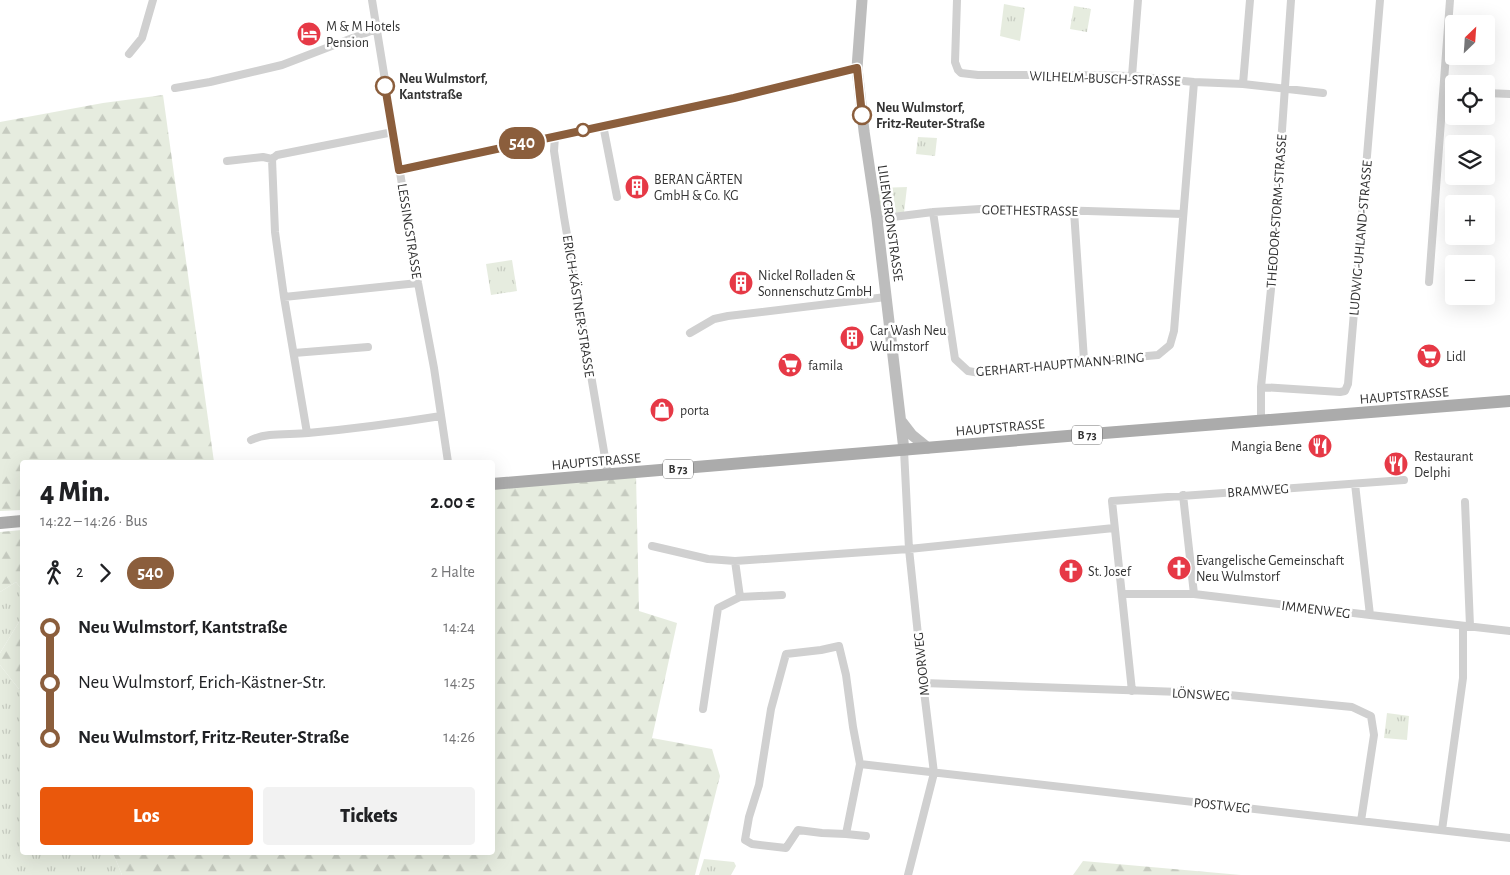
<!DOCTYPE html>
<html lang="de">
<meta charset="utf-8">
<style>
body{margin:0;font-family:"Alegreya Sans",sans-serif;background:#f2f2f2;color:#202124;height:100vh;display:flex;flex-direction:column;font-size:19px;white-space:nowrap}
*{box-sizing:border-box;margin:0}
p{font-size:16px;color:#757577}
.icon{flex:none;width:28px;height:28px;fill:none;stroke:currentColor;stroke-width:2;stroke-linecap:round;stroke-linejoin:round}
.map{position:relative;flex:1;overflow:hidden}
.panel{position:absolute;left:20px;top:460px;width:475px;height:395px;display:flex;flex-direction:column;background:#fff;border-radius:5px;box-shadow:0 5px 20px #0002}
.panel>*{flex:none}
.badge{padding:0 10px;border-radius:16px;font-size:18px;line-height:32px}
.needle{width:32px;rotate:25deg}
.fabs{position:absolute;left:1445px;top:15px;display:grid;gap:10px}
.fabs a{display:grid;place-items:center;width:50px;height:50px;border-radius:5px;background:#fff;box-shadow:0 5px 20px #0002;font-size:25px}
.map>.badge{position:absolute;translate:-50% -50%;box-shadow:0 0 0 2px #fff}
.legs{display:flex;align-items:center;gap:8px;height:55px;padding:0 20px;font-size:16px}
.legs p{margin-inline-start:auto}
.head{display:flex;align-items:center;justify-content:space-between;height:85px;padding:0 20px}
h1{font-size:28px;font-weight:800;line-height:38px}
.action{display:flex;gap:10px;margin-top:auto;padding:10px 20px}
.action a{flex:1;height:58px;border-radius:5px;background:#ea580c;color:#fff;font-size:20px;font-weight:800;line-height:58px;text-align:center}
.action a+a{background:#f2f2f2;color:#202124}
ul{padding:0 20px;list-style:none}
li{display:flex;align-items:center;gap:18px;height:55px;font-size:19px}
li i{display:grid;place-items:center;width:8px;height:100%;margin:0 6px;background:currentColor}
li i::after{content:'';width:12px;height:12px;margin:-6px;border:4px solid;border-radius:50%;background:#fff}
li p{margin-inline-start:auto}
li:first-child i{background:linear-gradient(#0000 50%,currentColor 0)}
li:last-child i{background:linear-gradient(currentColor 50%,#0000 0)}
.map>svg:first-child{display:block}
.grass{fill:url(#grass-tufts)}
.forest{fill:url(#forest-firs)}
.lines{fill:none;stroke-linecap:round;stroke-linejoin:round}
.street{stroke:#d0d0d0;stroke-width:8}
.secondary{stroke:#bdbdbd;stroke-width:11}
.primary{stroke:#ababab;stroke-width:12}
.line-1-casing{stroke:#fff;stroke-width:11}
.line-1{stroke:#8b5e3c;stroke-width:8}
.stop-1-dot{fill:#fff;stroke:#8b5e3c;stroke-width:2.5}
.labels{text-anchor:middle;stroke-width:5;stroke-linejoin:round;paint-order:stroke}
.shield{fill:#fff;stroke:#707070;stroke-width:1}
.shield-label{font-size:12px;font-weight:bold;fill:#333}
.poi-label{font-size:14px;fill:#333;stroke:#fff;text-anchor:start}
.stop-label{font-size:14px;font-weight:bold;fill:#333;stroke:#fff;text-anchor:start}
.street-label{font-size:14px;fill:#333;stroke:#fff}
</style>
<div class="map">
<svg width="1510" height="875" viewBox="0 0 1510 875">
<defs>
<pattern id="grass-tufts" width="24" height="20" patternUnits="userSpaceOnUse" patternTransform="scale(1.25)"><rect width="24" height="20" fill="#e6ecdf"/><path d="M3 7l-1-3M5 7V3M7 7l1-3M15 17l-1-3M17 17v-4M19 17l1-3" fill="none" stroke="#c6cbc0"/></pattern>
<pattern id="forest-firs" width="22" height="20" patternUnits="userSpaceOnUse" patternTransform="scale(1.25)"><rect width="22" height="20" fill="#e6ecdf"/><path d="M5 1l3.5 6h-7zM16 11l3.5 6h-7z" fill="#c6cbc0"/></pattern>
</defs>
<rect width="100%" height="100%" fill="#fff"/>
<path class="grass" d="M1004,4L1025,8L1020,41L1000,36Z
M1074,6L1091,9L1087,32L1070,29Z
M918,137L937,138L935,156L916,154Z
M907,187L904,213L881,215L878,188Z
M512,260L517,291L491,295L486,264Z
M16,582L22,590V617L0,653V592Z
M0,665L22,693V852L113,853L122,875H0Z
M1387,713L1409,716L1407,740L1384,738Z
M704,859L734,862L736,866L731,875H699Z"/>
<path class="forest" d="M163,95L214,462H22V510L0,511V122L103,103Z
M636,475L639,611L677,623L652,738L712,749L720,776L695,875H122L113,853L492,852L493,488Z
M22,530V590L16,582L0,592V532Z
M22,617V693L0,665V653Z
M1083,861L1241,875H1243H1073Z"/>
<g class="lines">
<path class="street" d="M372,0L418,283L434,368L448,462
M957,0L955,62L958,70L961,73L978,75H1073L1132,76L1194,82L1243,84L1323,93
M129,54L142,38L153,0
M1132,76L1138,0
M1243,84L1250,0
M175,88L210,82L282,65L376,29
M1444,90L1454,91
M1486,93L1510,94
M603,125L617,197
M555,136L554,151L564,217L608,475
M272,159L275,232L284,297L307,433
M227,161L263,157L272,159L277,155L393,132
M399,170L734,98L857,68
M1074,211L1084,360
M933,212L955,359L968,371L980,373L1084,360H1104L1158,355L1170,345L1174,331L1194,82
M877,219L933,212L996,208L1183,214
M1429,282L1450,0
M284,297L418,283
M690,333L714,319L728,316L886,297
M294,353L368,347
M1261,387L1340,392L1345,391L1348,384L1380,0
M1261,422V387L1271,289L1291,0
M251,440C268,432 289,435 308,433C352,429 397,423 441,416
M904,450L909,549L923,683L934,773L908,875
M1355,484L1370,615
M1183,495L1194,594
M1465,502L1470,626
M652,546L708,559L735,561L909,549L1114,528
M1122,594H1194L1370,615L1510,631
M740,597L782,595
M839,646L846,675L853,727L860,764L846,834L822,833L798,830L786,848L752,844L745,840L749,817L759,785L771,709L786,654L821,650Z
M923,683L1209,693L1352,707L1371,716L1374,735L1361,821
M1132,691L1112,501L1404,480
M703,709L718,608L740,597L735,561
M860,764L1510,838
M1442,830L1463,678V626
M846,834L866,836"/>
<path class="secondary" d="M862,0L857,68L864,131L877,219L904,450
M902,422L912,435L928,448"/>
<path class="primary" d="M492,484L1104,433L1510,401
M0,523L22,521"/>
</g>
<g class="lines">
<defs>
<path id="line-1" d="M385,86L399,170L734,98L857,68L862,115"/>
</defs>
<use href="#line-1" class="line-1-casing"/>
<use href="#line-1" class="line-1"/>
</g>
<defs>
<symbol id="hotel-disc" viewBox="-11 -11 22 22"><circle r="9.5" fill="#e63946" stroke="#fff"/><path d="M-6-4.5h1.5V1H6V5H4.5V3h-9V5H-6ZM-4 0a1.8 1.8 0 1 1 3.6 0ZM.5 0V-2.5h3Q6-2.5 6 0Z" fill="#fff"/></symbol>
<symbol id="building-disc" viewBox="-11 -11 22 22"><circle r="9.5" fill="#e63946" stroke="#fff"/><path d="M-4-6H4V6H1V3H-1V6H-4ZM-2.5-4.3h1.7v1.8h-1.7ZM.8-4.3h1.7v1.8H.8ZM-2.5-1h1.7V.8h-1.7ZM.8-1h1.7V.8H.8Z" fill="#fff"/></symbol>
<symbol id="supermarket-disc" viewBox="-11 -11 22 22"><circle r="9.5" fill="#e63946" stroke="#fff"/><path d="M-6-5.5h2.5l.6 2H6L4.5 2H-2.5L-4.4-4H-6ZM-1.5 3.2a1.3 1.3 0 1 0 .1 0ZM3 3.2a1.3 1.3 0 1 0 .1 0Z" fill="#fff"/></symbol>
<symbol id="shop-disc" viewBox="-11 -11 22 22"><circle r="9.5" fill="#e63946" stroke="#fff"/><path d="M-5-2.5h2.3a2.7 3.5 0 0 1 5.4 0H5L5.5 6h-11ZM-1.5-2.5h3a1.5 2.3 0 0 0-3 0Z" fill="#fff"/></symbol>
<symbol id="restaurant-disc" viewBox="-11 -11 22 22"><circle r="9.5" fill="#e63946" stroke="#fff"/><path d="M-5-6h1v4h1v-4h1v4h1v-4h1v5L-1.5 .5V6h-2V.5L-5-1ZM5-6V6H3V1.5H1.5Q1.5-4 5-6Z" fill="#fff"/></symbol>
<symbol id="church-disc" viewBox="-11 -11 22 22"><circle r="9.5" fill="#e63946" stroke="#fff"/><path d="M-1.2-6h2.4v3.5h3.3v2.4h-3.3V6h-2.4V-.1h-3.3v-2.4h3.3Z" fill="#fff"/></symbol>
</defs>
<g fill-rule="evenodd">
<use href="#hotel-disc" x="295" y="20" width="28" height="28"/>
<use href="#building-disc" x="623" y="173" width="28" height="28"/>
<use href="#building-disc" x="727" y="269" width="28" height="28"/>
<use href="#building-disc" x="838" y="324" width="28" height="28"/>
<use href="#supermarket-disc" x="1415" y="342" width="28" height="28"/>
<use href="#supermarket-disc" x="776" y="351" width="28" height="28"/>
<use href="#shop-disc" x="648" y="396" width="28" height="28"/>
<use href="#restaurant-disc" x="1306" y="432" width="28" height="28"/>
<use href="#restaurant-disc" x="1382" y="450" width="28" height="28"/>
<use href="#church-disc" x="1165" y="554" width="28" height="28"/>
<use href="#church-disc" x="1057" y="557" width="28" height="28"/>
</g>
<g class="stop-1-dot">
<circle cx="385" cy="86" r="9"/>
<circle cx="862" cy="115" r="9"/>
<circle cx="583" cy="130" r="6"/>
</g>
<g class="labels">
<g class="shield">
<rect x="1072" y="425.5" width="30" height="19" rx="4"/>
<rect x="663" y="459.5" width="30" height="19" rx="4"/>
</g>
<g class="shield-label">
<text x="1087" y="439">B 73</text>
<text x="678" y="473">B 73</text>
</g>
<g class="poi-label">
<text x="326" y="31">M &amp; M Hotels<tspan x="326" dy="16">Pension</tspan></text>
<text x="654" y="184">BERAN GÄRTEN<tspan x="654" dy="16">GmbH &amp; Co. KG</tspan></text>
<text x="758" y="280">Nickel Rolladen &amp;<tspan x="758" dy="16">Sonnenschutz GmbH</tspan></text>
<text x="870" y="335">Car Wash Neu<tspan x="870" dy="16">Wulmstorf</tspan></text>
<text x="1446" y="361">Lidl</text>
<text x="808" y="370">famila</text>
<text x="680" y="415">porta</text>
<text x="1302" y="451" text-anchor="end">Mangia Bene</text>
<text x="1414" y="461">Restaurant<tspan x="1414" dy="16">Delphi</tspan></text>
<text x="1196" y="565">Evangelische Gemeinschaft<tspan x="1196" dy="16">Neu Wulmstorf</tspan></text>
<text x="1088" y="576">St. Josef</text>
</g>
<g class="stop-label">
<text x="399" y="83">Neu Wulmstorf,<tspan x="399" dy="16">Kantstraße</tspan></text>
<text x="876" y="112">Neu Wulmstorf,<tspan x="876" dy="16">Fritz-Reuter-Straße</tspan></text>
</g>
<g class="street-label">
<text transform="translate(1105 78) rotate(2)" y="5">WILHELM-BUSCH-STRASSE</text>
<text transform="translate(1030 210) rotate(1)" y="5">GOETHESTRASSE</text>
<text transform="translate(1276 211) rotate(-86)" y="5">THEODOR-STORM-STRASSE</text>
<text transform="translate(891 223) rotate(82)" y="5">LILIENCRONSTRASSE</text>
<text transform="translate(410 231) rotate(81)" y="5">LESSINGSTRASSE</text>
<text transform="translate(1360 238) rotate(-85)" y="5">LUDWIG-UHLAND-STRASSE</text>
<text transform="translate(579 306) rotate(81)" y="5">ERICH-KÄSTNER-STRASSE</text>
<text transform="translate(1060 364) rotate(-5)" y="5">GERHART-HAUPTMANN-RING</text>
<text transform="translate(1404 395) rotate(-5)" y="5">HAUPTSTRASSE</text>
<text transform="translate(1000 427) rotate(-5)" y="5">HAUPTSTRASSE</text>
<text transform="translate(596 461) rotate(-5)" y="5">HAUPTSTRASSE</text>
<text transform="translate(1258 490) rotate(-4)" y="5">BRAMWEG</text>
<text transform="translate(1316 609) rotate(7)" y="5">IMMENWEG</text>
<text transform="translate(921 664) rotate(-96)" y="5">MOORWEG</text>
<text transform="translate(1201 694) rotate(3)" y="5">LÖNSWEG</text>
<text transform="translate(1222 805) rotate(6)" y="5">POSTWEG</text>
</g>
</g>
</svg>
<div class="fabs">
<a><svg class="needle" viewBox="-14 -14 28 28"><path d="M0-13l5 13h-10z" fill="#e53935"/><path d="M0 13l5-13h-10z" fill="#757577"/></svg></a>
<a><svg class="icon" aria-label="locate" viewBox="0 0 24 24"><circle cx="12" cy="12" r="6"/><path d="M12 2v4M12 18v4M2 12h4M18 12h4"/></svg></a>
<a><svg class="icon" aria-label="layers" viewBox="0 0 24 24"><path d="M12 4l9 5-9 5-9-5zM3 14l9 5 9-5"/></svg></a>
<a>+</a>
<a>−</a>
</div>
<b class="badge" style="left:522px;top:143px;background:#8b5e3c;color:#fff">540</b>
<section class="panel">
<div class="head"><div><h1>4 Min.</h1><p>14:22 – 14:26 · Bus</p></div><b>2.00 €</b></div>
<div class="legs"><svg class="icon" aria-label="walk" viewBox="0 0 24 24"><circle cx="13" cy="4" r="2"/><path d="M13 8l-2 6 4 7M11 14l-3 7M7 12l3-4h3l4 4"/></svg>2<svg class="icon" aria-label="forward" viewBox="0 0 24 24"><path d="M9 5l7 7-7 7"/></svg><b class="badge" style="background:#8b5e3c;color:#fff">540</b><p>2 Halte</p></div>
<ul>
<li><i style="color:#8b5e3c"></i><b>Neu Wulmstorf, Kantstraße</b><p>14:24</p></li>
<li><i style="color:#8b5e3c"></i><span>Neu Wulmstorf, Erich-Kästner-Str.</span><p>14:25</p></li>
<li><i style="color:#8b5e3c"></i><b>Neu Wulmstorf, Fritz-Reuter-Straße</b><p>14:26</p></li>
</ul>
<div class="action"><a>Los</a><a>Tickets</a></div>
</section>
</div>
